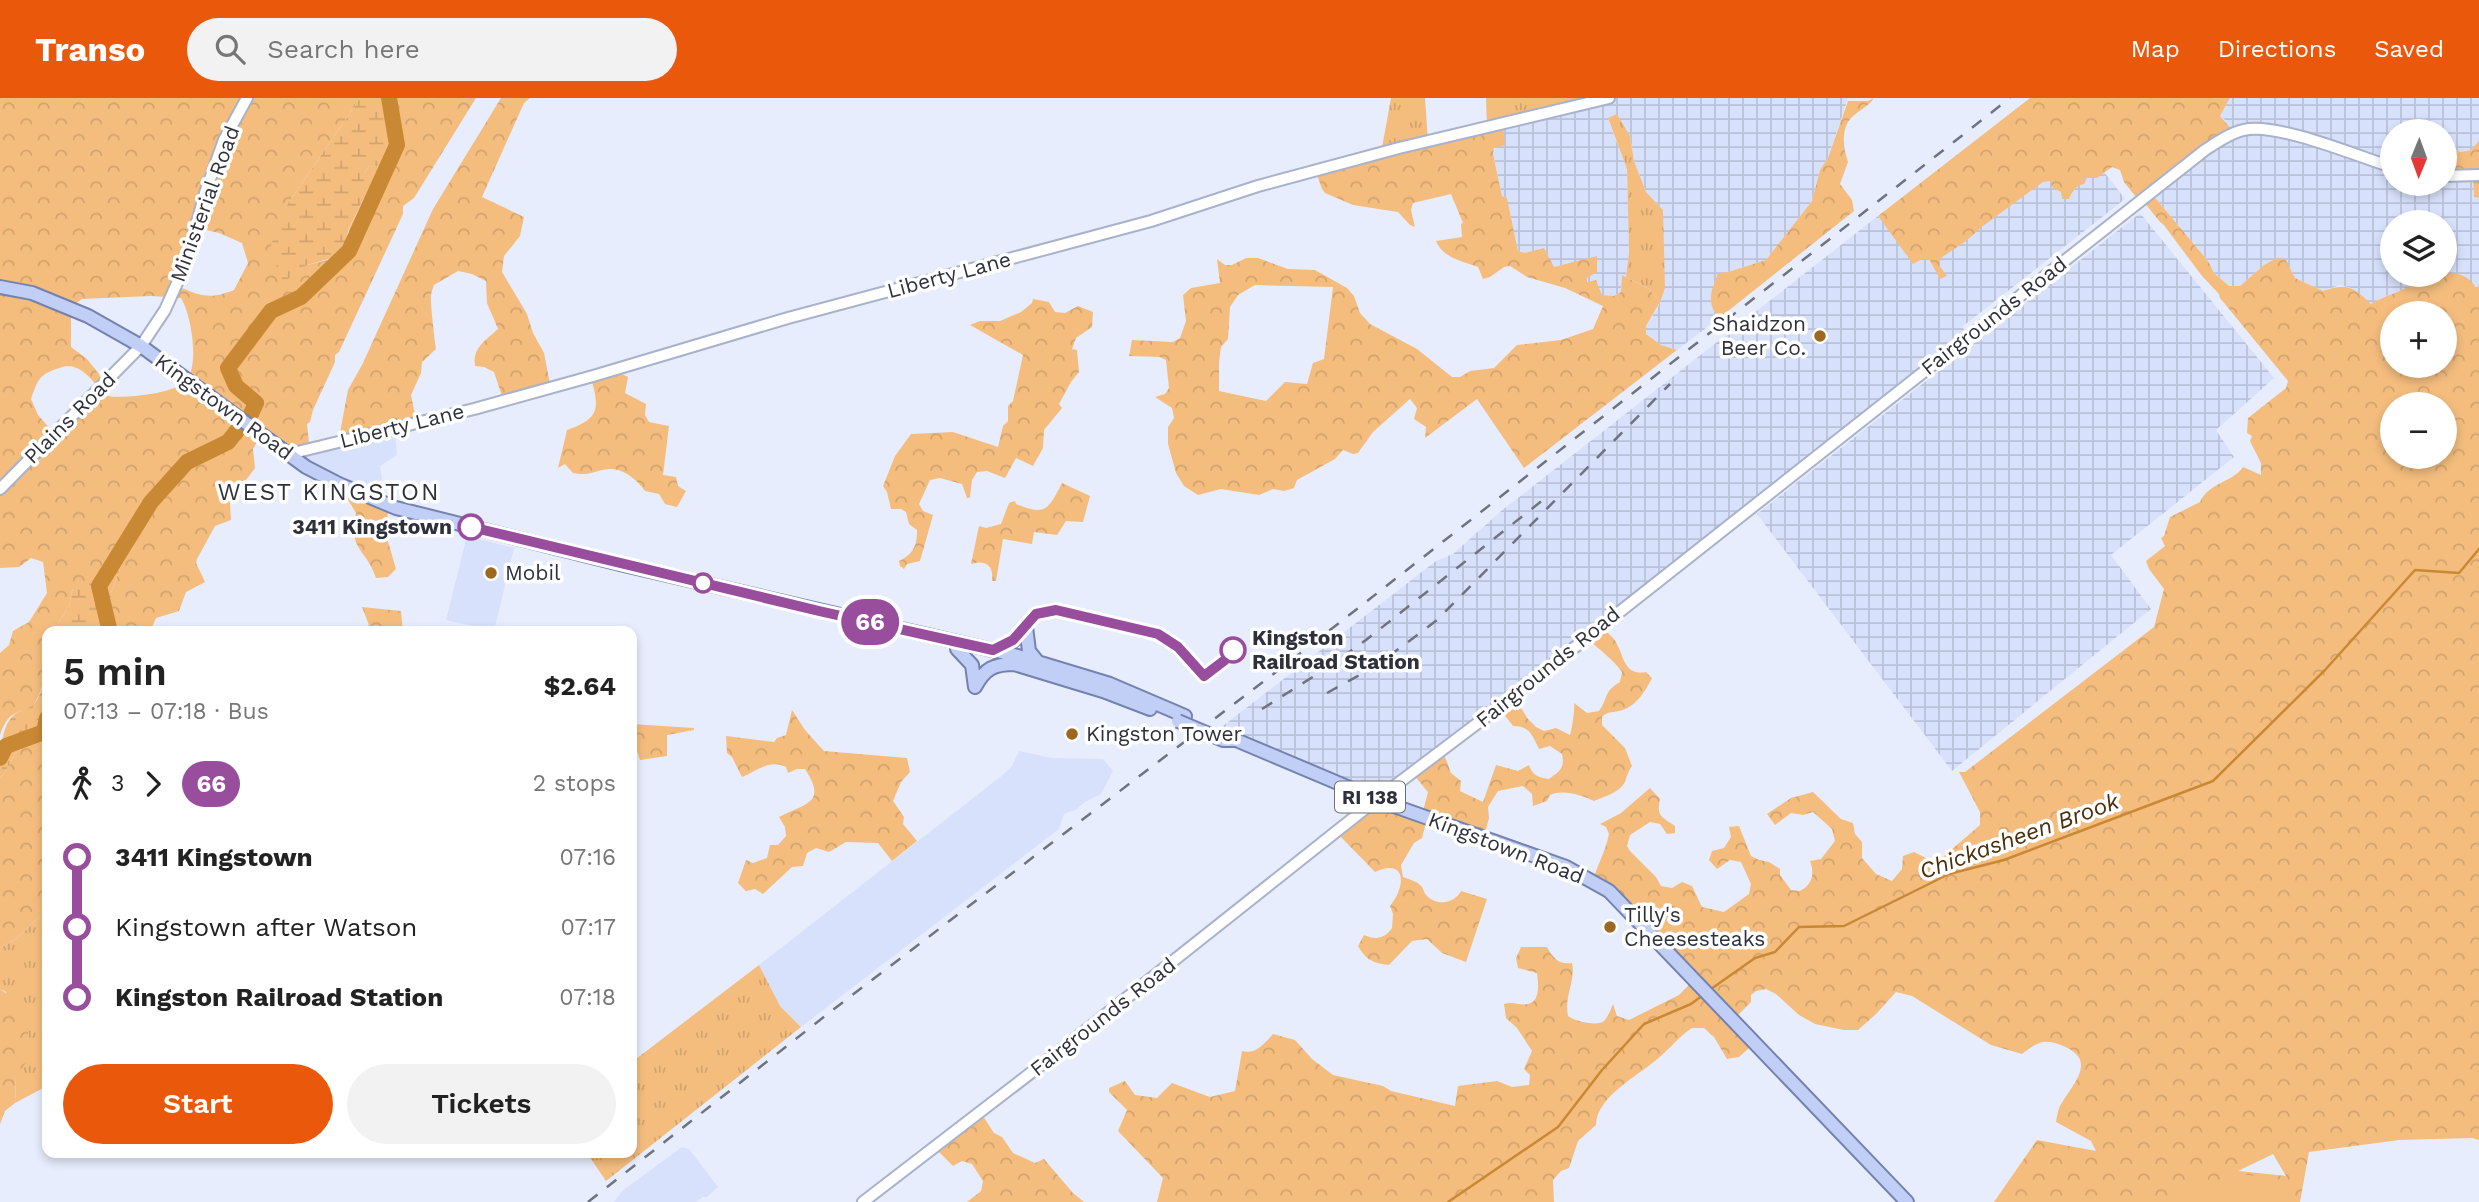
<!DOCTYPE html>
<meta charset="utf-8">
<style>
body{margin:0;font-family:"Work Sans",sans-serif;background:#f2f2f2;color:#222;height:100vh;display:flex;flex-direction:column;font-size:26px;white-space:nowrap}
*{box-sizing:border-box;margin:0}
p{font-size:23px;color:#767676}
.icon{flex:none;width:38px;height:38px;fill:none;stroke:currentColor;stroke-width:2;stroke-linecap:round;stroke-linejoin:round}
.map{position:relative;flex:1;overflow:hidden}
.panel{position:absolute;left:42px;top:528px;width:595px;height:532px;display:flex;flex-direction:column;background:#fff;border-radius:14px;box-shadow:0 4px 10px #0003}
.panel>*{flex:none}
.badge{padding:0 14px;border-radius:23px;font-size:24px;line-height:46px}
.needle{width:46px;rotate:181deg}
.fabs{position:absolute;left:2380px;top:21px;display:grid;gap:14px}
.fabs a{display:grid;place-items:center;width:77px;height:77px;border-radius:50%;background:#fff;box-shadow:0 4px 10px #0003;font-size:35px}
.map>.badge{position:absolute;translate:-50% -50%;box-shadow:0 0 0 4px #fff}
.legs{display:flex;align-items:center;gap:10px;height:77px;padding:0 21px;font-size:23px}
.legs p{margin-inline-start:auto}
.overview{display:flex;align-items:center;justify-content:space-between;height:119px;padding:0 21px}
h1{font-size:38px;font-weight:600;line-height:52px}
.cta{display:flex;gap:14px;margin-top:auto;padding:14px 21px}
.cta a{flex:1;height:80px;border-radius:42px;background:#ea580c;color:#fff;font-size:28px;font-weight:600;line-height:80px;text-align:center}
.cta a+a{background:#f2f2f2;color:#222}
ul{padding:0 21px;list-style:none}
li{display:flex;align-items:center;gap:24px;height:70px;font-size:26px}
li i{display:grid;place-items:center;width:10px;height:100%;margin:0 9px;background:currentColor}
li i::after{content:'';width:18px;height:18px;margin:-9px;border:5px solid;border-radius:50%;background:#fff}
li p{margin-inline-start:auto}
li:first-child i{background:linear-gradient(#0000 50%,currentColor 0)}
li:last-child i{background:linear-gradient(currentColor 50%,#0000 0)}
header{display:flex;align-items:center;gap:42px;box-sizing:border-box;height:98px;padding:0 35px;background:#ea580c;color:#fff}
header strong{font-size:33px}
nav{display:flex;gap:38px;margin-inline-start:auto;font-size:24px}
.search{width:490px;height:63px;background:#f2f2f2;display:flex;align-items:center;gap:18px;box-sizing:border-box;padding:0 24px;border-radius:38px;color:#767676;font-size:26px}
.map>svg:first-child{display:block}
.built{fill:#d8e1fc}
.industrial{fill:url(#industrial-grid)}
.grass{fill:url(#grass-tufts)}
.forest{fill:url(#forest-crowns);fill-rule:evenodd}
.wetland{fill:url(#wetland-marsh)}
.pitch{fill:#f4bd7e}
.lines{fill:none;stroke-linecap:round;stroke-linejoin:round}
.stream{stroke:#c98934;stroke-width:2.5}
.river{stroke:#c98934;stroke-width:16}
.secondary-casing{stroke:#a9b2cb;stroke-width:14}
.primary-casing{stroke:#7382af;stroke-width:16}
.secondary{stroke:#fff;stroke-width:10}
.primary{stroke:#c1cef5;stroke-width:12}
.rail{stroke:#6f737f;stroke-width:2.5;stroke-dasharray:12 12;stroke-linecap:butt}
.primary-bridge-casing{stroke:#7382af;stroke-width:16;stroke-linecap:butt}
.primary-bridge{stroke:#c1cef5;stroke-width:12}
.line-1-casing{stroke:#fff;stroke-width:16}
.line-1{stroke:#994d9d;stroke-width:10}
.poi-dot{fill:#9c671f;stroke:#fff;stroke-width:2.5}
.stop-1-dot{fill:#fff;stroke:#994d9d;stroke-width:3.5}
.labels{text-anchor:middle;stroke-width:7;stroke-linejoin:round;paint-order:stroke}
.shield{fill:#fff;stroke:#6d6f76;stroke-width:2}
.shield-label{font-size:19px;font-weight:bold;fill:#2e313b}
.street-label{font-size:21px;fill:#2e313b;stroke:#fff}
.poi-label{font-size:21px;fill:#2e313b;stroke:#fff;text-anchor:start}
.stop-label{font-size:21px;font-weight:bold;fill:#2e313b;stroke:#fff;text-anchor:end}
.water-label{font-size:23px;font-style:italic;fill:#492f0b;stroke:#fff}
.quarter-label{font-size:24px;letter-spacing:2px;fill:#2e313b;stroke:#fff}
</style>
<header>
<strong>Transo</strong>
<div class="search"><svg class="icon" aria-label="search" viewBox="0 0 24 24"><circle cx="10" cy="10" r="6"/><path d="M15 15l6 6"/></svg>Search here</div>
<nav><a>Map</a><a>Directions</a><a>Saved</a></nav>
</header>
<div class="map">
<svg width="2479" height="1104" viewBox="0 0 2479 1104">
<defs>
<pattern id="industrial-grid" width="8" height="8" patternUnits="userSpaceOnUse" patternTransform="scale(1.75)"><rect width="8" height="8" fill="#d8e1fc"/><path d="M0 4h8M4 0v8" fill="none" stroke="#bac2d9"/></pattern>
<pattern id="grass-tufts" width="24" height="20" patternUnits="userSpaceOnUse" patternTransform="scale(1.75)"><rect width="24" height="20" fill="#f4bd7e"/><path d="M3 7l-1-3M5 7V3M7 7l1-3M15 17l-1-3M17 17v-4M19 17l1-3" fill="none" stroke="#d2a36e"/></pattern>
<pattern id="forest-crowns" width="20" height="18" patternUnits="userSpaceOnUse" patternTransform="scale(1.75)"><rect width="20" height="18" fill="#f4bd7e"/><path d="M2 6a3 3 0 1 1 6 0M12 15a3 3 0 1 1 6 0" fill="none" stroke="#d2a36e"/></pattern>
<pattern id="wetland-marsh" width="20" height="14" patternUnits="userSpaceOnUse" patternTransform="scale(1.75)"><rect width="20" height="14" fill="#f4bd7e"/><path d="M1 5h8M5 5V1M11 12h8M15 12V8" fill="none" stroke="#d2a36e"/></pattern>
</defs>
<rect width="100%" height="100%" fill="#e7edfd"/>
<path class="built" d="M394,327L397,357L380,368L382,380L373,398L313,366L289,350Z
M467,438L514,450L494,533L446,522Z
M1019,653L1051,660L1103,661L1113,673L1101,696L1085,704L1075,712L1064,716L1059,731L801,929L780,908L759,867L1004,676L1012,668Z
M682,1049L689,1051L718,1089L707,1099H703L696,1104H614L622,1093Z"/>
<path class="industrial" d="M1611,0H1848L1828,60L1820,72L1812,103L1766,162L1728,174L1713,211L1717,218L1706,230L1677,252L1661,247L1646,236V228L1659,207L1663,112L1646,94L1634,63L1630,38L1608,21L1627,71L1629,154L1626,179L1622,177L1621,194L1614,198L1602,197L1593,184H1586L1587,180L1592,176L1554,169L1518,153L1507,100L1502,98L1493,56L1503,28Z
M2230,0H2479V43L2471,52L2461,54L2448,50L2445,56V33H2392V86H2445V78H2473L2474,98L2479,100V189L2445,174V124H2392V177H2423L2413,189L2383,199L2371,206L2351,190L2340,187L2323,193L2295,180L2286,162L2264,167L2240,188H2229L2214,175L2208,163L2152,96L2225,22L2220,18Z
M2084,48L2125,101L1962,229L1969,237L1381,700L1215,634L1436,463L1453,456L1500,414L1878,118L1880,121Z
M2140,115L2274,280L2216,332L2234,359L2111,457L2151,511L1952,673L1757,416Z"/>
<path class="grass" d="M1391,0H1425L1428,44L1381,55Z
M1486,0H1611L1487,30Z
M1617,16L1630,38L1634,63L1646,94L1663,112L1665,190L1660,204L1649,191L1626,179L1629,154L1627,71L1608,20Z
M47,812V988L15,1005L16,978L6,894L0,891V850L16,841Z
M759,867L780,908L801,929L606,1083L587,1055H632V964Z"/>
<path class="forest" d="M0,0H360L285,110L281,185L307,167L332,161L349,137V131L364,100V75L369,68L391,69L400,55L396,46L392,3L394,0H476L414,100L403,108V116L339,254L335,257V264L313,312L310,324L307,326L309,345L289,350L263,334L253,351L255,370L246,382L229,388L231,422L215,428L197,461L196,465L205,484L186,494L179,513L156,520L150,534H110L111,495L123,463L133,449L132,442C114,450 119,460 105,471C95,479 82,485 72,493L69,509L52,534H47C47,554 47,594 31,609C27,613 21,612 16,615C7,619 3,628 0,637V555L9,547L13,533L29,524L47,495L43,464L31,460L19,469L0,470ZM197,130L219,135L242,145L248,165L234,192C209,202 201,198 177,188ZM151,198L181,200C191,216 200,267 186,283C173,296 124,301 107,298L99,276L87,261L71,249V209L82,201ZM66,268C82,268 90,280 100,291L54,335L38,317L31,301C39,277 42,275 66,268Z
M501,0H530L524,5L482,99L524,119L520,138L504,158L502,174L527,216L533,235L544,255L550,286L502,298L494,274L484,269L475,268C472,250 486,242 498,231L487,205L486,183L472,176L458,173L434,187C433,191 431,194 431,198C430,202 435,246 436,251L422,264L421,275L411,297L416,321L339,340L348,292L363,265L433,111Z
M1874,0C1868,10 1854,14 1848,24C1841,37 1844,51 1848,64L1840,86L1852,102L1854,113L1723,217L1717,218C1706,202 1712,192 1718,175L1728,174L1766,162L1812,103L1820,72L1828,60L1848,3H1868Z
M2030,0H2230L2220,18L2232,32L2152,96L2208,163L2214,175L2229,188H2240L2264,167L2277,160L2286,162L2295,180L2323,193C2347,185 2352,188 2371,206C2389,195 2409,193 2423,177C2444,177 2460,168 2476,189H2479V1042L2472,1040L2399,1042L2309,1054L2300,1104H1994L2037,1042L2096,1053L2091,1043L2056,1024C2057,1018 2058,1012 2060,1008C2072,986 2100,962 2061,947C2042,940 2037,945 2022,956L1991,947L1912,898L1896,894L1876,916L1858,932H1844L1815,926L1799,917L1776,896L1766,891L1756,893L1751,897V904L1736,919L1756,944L1739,959L1727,961L1714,939L1704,930H1692C1681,937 1673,947 1663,956C1644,975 1596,997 1596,1027L1578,1043L1569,1070L1561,1073L1553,1082L1554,1104H1157L1163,1080L1118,1033L1127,1012L1109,994V990L1125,983L1135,997L1157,1000L1172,985L1210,999L1235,993L1242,953C1255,957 1265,945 1273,936L1295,942L1312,961L1333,977L1383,988L1391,993L1455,1008L1458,988L1497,983L1512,989L1529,987L1530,977L1524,971L1532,953L1517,930L1506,920L1504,906C1513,903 1519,908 1528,906C1541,904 1538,884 1537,875L1518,870L1516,860L1521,849H1547C1553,860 1559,867 1572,865C1576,882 1564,898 1568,918C1575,923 1596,929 1604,923C1608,919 1611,911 1613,906L1617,918L1629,922L1679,897L1696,880L1594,779C1599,764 1606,751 1609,736L1606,729L1600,726L1621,715L1650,690L1660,701C1656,719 1662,719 1675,728V735L1667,736L1660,726L1650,724L1630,737L1627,748L1630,753L1656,779L1661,788L1672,790L1682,784L1692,788L1702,809L1724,814L1749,796L1751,786L1741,764L1730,762L1717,771L1709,762L1712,753L1724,750L1731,739L1729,729L1739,728L1751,758L1759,762L1769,764L1780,771V777L1791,792L1800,793C1812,787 1815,776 1810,763L1821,761L1835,743L1832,731L1813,714L1803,717L1791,715L1775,727L1767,716L1791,700L1813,694L1841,721L1853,725L1855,736L1862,744V760L1876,776L1892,783L1902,771L1903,758L1914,754L1930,762L1944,758L1980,727V714L1959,674H1965L2154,529L2164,491L2149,471L2146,463L2165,448L2161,440L2164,438L2170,419L2200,404C2208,385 2233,384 2243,369L2261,377V365L2250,343L2252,338L2247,335L2248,320L2286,290L2288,283L2220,200L2219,196L2202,178L2163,126L2160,124L2144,104H2140L2124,84L2120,72L2112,69L2097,80H2087L2084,86C2076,87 2072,94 2069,101H2062L2061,94L2053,90L2050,83L2043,84L1983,128L1966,143L1941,160L1939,167L1947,178L1940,181L1929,161H1922L1913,166L1878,118ZM2392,215H2445V268H2392ZM2392,306H2445V359H2392ZM2273,1056L2286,1078L2239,1073L2240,1072Z
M1503,28L1505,47L1494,50L1493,56L1502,98L1507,100L1518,153L1525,155L1544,150L1554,169L1597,158V174L1587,180V184L1596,182L1602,197L1614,198L1621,194L1622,177L1649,191L1660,204L1646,228V236L1661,247L1677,252L1524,370L1477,301L1425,340L1426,329L1414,321L1417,310L1410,301L1373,334L1358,355L1353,356L1343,352L1335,361L1297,382L1294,390L1284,393L1273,391L1259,397L1221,391L1198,397L1184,388L1176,375L1168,346V329L1174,320L1172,310L1155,299L1165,296L1169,290L1166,262L1160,259L1129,258L1132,242L1173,244L1180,240L1186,223L1183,197L1191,190L1220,185L1217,161L1225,167H1232L1246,160H1258L1288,171L1315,172L1347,190L1354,198L1360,215L1370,226L1417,251L1452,279H1460L1470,273L1494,270L1517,247L1561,242L1593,231L1603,208L1565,190L1527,179L1510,168L1504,169L1490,179L1483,181L1478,169C1462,163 1443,160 1436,143L1462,139L1461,126L1463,125L1451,96L1413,105L1411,112L1415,129L1410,127L1398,114L1353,107L1325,95L1322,91L1316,74ZM1255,187L1333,189L1324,261L1313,265L1307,286L1285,284L1266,303L1219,293V264L1221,249L1228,241L1230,209L1238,197Z
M2479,43V100L2474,99L2473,78H2445V56L2448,50L2461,54L2471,52Z
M1033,201L1049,204L1055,214L1065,215L1078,208L1093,214L1092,229L1076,240L1072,251L1077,252L1079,274L1071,284L1059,306L1062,310L1044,332L1043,350L1033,368L1016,360L1005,380L987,373L977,374L972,382L970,399L967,400L962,386L940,380L930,382L919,406L923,413L933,417L920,463L907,466L904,471L900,468L899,463C914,456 917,447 917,432L909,426L906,414L901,411H891L887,394L883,388L895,358L911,336L953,334L998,349L1003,328L1008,323V308L1013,303L1023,257L970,227L980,223H1000L1021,214L1032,205Z
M612,271L628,279L625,295L646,306L645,317L649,324L669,328L663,377L676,379L678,388L686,393L677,409L665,406L659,396L645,393C638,383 626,372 612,371C599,370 591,379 573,375L565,366L558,370L567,332C602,320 599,309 590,276Z
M1062,385L1090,398L1083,424L1066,423L1057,437L1034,434L1032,446L1003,441L996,483H992C994,468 986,461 971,466L979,428L986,430L1001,426L1009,405L1015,403L1016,406C1046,418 1048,412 1062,385Z
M346,387L388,404L387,440L396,471L388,479L376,480C366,449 348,454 356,415L347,400Z
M362,509L401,513L403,534H358L369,527Z
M1601,528C1606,534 1614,539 1617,546C1624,560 1625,578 1646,574L1652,580C1645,594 1635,610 1619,613C1611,615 1608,613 1602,619V627L1625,650L1632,668C1628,673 1627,679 1625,684C1619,695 1605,698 1594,703C1582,697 1562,691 1550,697L1547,703L1533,708L1532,696L1523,688L1498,693L1488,709L1489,720L1485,735L1427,720L1422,740L1414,745L1401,767L1403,779C1408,781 1416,783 1420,787C1424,790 1423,793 1426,797C1437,809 1455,805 1461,793L1487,801L1466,864L1442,855L1427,841L1412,843L1389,867C1373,865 1366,862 1358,848L1364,837C1376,842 1384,841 1392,830L1393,816L1390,808C1406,789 1407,759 1375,774L1337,735L1373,704L1422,717L1428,694L1413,676L1444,656L1451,675L1461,683L1460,693L1483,704L1496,667L1518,673L1529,667C1532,677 1539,680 1549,681C1560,673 1565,670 1562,656L1550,648L1539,651C1532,637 1530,628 1513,628L1500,611L1514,599L1528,621L1536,629L1544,633L1556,630L1570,637C1572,631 1575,611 1574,605L1587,615L1599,613C1609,599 1603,594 1620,584L1622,574C1612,560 1599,552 1587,540Z
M792,612L805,632L824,653L907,660L910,674L901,684L893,703L904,719L903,726L917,743L892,763L878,745L846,744L829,754L816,750L807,755L803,768L792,769L763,796L755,791L746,793L738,785L746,762L753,765L767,760L770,747H778L786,738L785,729L779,719C807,705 827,705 805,671H797L788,675L786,669C769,661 757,673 742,679L732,659L727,655L726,638L774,644L777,640L786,637Z
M632,626L694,630V632L667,637V658L640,662L637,653L632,652Z
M47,629V812L16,841L0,850V679L4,676L15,656Z
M0,891L18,904L34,954L16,978L15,1005L5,1013L0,1026Z
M981,1015L994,1035L1002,1039L1013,1055L1035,1065L1044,1061L1073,1095L1084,1104H967L981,1093L983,1083L972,1066L962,1063L953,1068L935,1050Z"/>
<path class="wetland" d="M360,0H394L392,4L399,63L391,69L369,68L364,75V100L349,130L343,153L332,160L307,167L281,186L271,147L285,110Z
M127,441L134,444L133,449L123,463L111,495L110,534H52L69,509L72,493L88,480L105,472Z
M47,555V629L15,656L4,676L0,679C0,657 0,624 18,614C28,610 34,609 39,598C46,584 42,569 47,555Z"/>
<path class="pitch" d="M2237,1075L2281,1083L2276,1104H2174L2192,1091Z"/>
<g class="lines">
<path class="stream" d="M1711,891L1755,860L1775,854L1799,829L1844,828L1949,776L2004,762L2213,683L2325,572L2415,472L2459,475L2479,451
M1448,1104L1558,1029L1602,972L1644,926L1691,906L1703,897"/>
<path class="river" d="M250,318L256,305L236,288L228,270L271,213L301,199L349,153L397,47L389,0
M110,534L99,488L151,404L187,364L228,344L240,329
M0,660L6,648L44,634L47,620"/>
<defs>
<path id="secondary" d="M2445,78L2479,77
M289,356L474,311L593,278L788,220L1151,123L1258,88L1399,50L1609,0
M0,391L141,248L165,212L186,165L205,95L224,42L247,0
M863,1104L1071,944L1376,702L1499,609L2205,52C2219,43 2233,33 2249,31C2283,27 2357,58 2392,69"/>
<path id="primary" d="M0,189L32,195L88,218L141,248L306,369L339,386L396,410L624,467L1014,557L1110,586L1185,618
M1026,529L1029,553L1037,563
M957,551L972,567L975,589
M993,552L1013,543L1026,529
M1011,565L1103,593L1150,611
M975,589C985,570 994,566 1015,566
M1236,642L1383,704L1566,769L1609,793L1907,1104"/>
</defs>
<use href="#secondary" class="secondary-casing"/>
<use href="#primary" class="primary-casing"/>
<use href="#secondary" class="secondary"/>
<use href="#primary" class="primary"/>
<path class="rail" d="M1327,595L1376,568L1437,522L1670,286
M1262,611L1330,568L1366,542L1548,398
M588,1104L834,911L1293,561L2010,0"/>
<defs>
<path id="primary-bridge" d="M1178,623L1223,642H1236"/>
</defs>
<use href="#primary-bridge" class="primary-bridge-casing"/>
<use href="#primary-bridge" class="primary-bridge"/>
</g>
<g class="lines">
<defs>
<path id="line-1" d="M471,429L819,513L993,552L1013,542L1036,516L1056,512L1158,536L1178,549L1204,578L1225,562L1233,552"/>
</defs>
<use href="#line-1" class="line-1-casing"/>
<use href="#line-1" class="line-1"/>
</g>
<g class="poi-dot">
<circle cx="1820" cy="238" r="7"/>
<circle cx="491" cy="475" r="7"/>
<circle cx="1072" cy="636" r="7"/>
<circle cx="1610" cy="829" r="7"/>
</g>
<g class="stop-1-dot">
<circle cx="471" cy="429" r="12"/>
<circle cx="703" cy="485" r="9"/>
<circle cx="1233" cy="552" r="12"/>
</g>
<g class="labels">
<rect class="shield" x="1335" y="683.5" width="70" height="31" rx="5"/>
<g class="shield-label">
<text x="1370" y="706">RI 138</text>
</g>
<g class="street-label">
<text transform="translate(205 106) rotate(-70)" y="7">Ministerial Road</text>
<text transform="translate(949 177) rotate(-15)" y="7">Liberty Lane</text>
<text transform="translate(1994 218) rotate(-38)" y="7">Fairgrounds Road</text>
<text transform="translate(224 309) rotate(36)" y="7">Kingstown Road</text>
<text transform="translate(70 320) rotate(-45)" y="7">Plains Road</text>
<text transform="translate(402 328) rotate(-14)" y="7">Liberty Lane</text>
<text transform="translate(1548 569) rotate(-39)" y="7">Fairgrounds Road</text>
<text transform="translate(1506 750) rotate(21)" y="7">Kingstown Road</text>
<text transform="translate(1103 919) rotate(-38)" y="7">Fairgrounds Road</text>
</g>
<g class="poi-label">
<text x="1806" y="233" text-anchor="end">Shaidzon<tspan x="1806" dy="24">Beer Co.</tspan></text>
<text x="505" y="482">Mobil</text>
<text x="1086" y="643">Kingston Tower</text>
<text x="1624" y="824">Tilly's<tspan x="1624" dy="24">Cheesesteaks</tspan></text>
</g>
<g class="stop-label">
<text x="452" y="436">3411 Kingstown</text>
<text x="1252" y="547" text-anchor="start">Kingston<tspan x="1252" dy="24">Railroad Station</tspan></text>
</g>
<g class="water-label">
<text transform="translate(2019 738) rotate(-20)" y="8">Chickasheen Brook</text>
</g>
<g class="quarter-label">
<text x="329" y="402">WEST KINGSTON</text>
</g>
</g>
</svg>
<div class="fabs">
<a><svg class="needle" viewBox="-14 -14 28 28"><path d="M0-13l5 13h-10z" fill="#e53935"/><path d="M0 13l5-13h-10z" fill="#767676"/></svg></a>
<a><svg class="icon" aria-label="layers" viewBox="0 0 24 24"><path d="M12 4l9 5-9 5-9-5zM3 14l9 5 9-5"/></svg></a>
<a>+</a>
<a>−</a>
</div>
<b class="badge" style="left:870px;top:524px;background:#994d9d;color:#fff">66</b>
<section class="panel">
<div class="overview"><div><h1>5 min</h1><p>07:13 – 07:18 · Bus</p></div><b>$2.64</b></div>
<div class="legs"><svg class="icon" aria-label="walk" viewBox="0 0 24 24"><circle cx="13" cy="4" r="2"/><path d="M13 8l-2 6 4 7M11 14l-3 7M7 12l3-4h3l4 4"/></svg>3<svg class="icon" aria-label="forward" viewBox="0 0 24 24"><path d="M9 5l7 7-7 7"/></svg><b class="badge" style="background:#994d9d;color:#fff">66</b><p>2 stops</p></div>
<ul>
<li><i style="color:#994d9d"></i><b>3411 Kingstown</b><p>07:16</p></li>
<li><i style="color:#994d9d"></i><span>Kingstown after Watson</span><p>07:17</p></li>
<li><i style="color:#994d9d"></i><b>Kingston Railroad Station</b><p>07:18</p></li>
</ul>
<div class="cta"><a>Start</a><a>Tickets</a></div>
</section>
</div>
